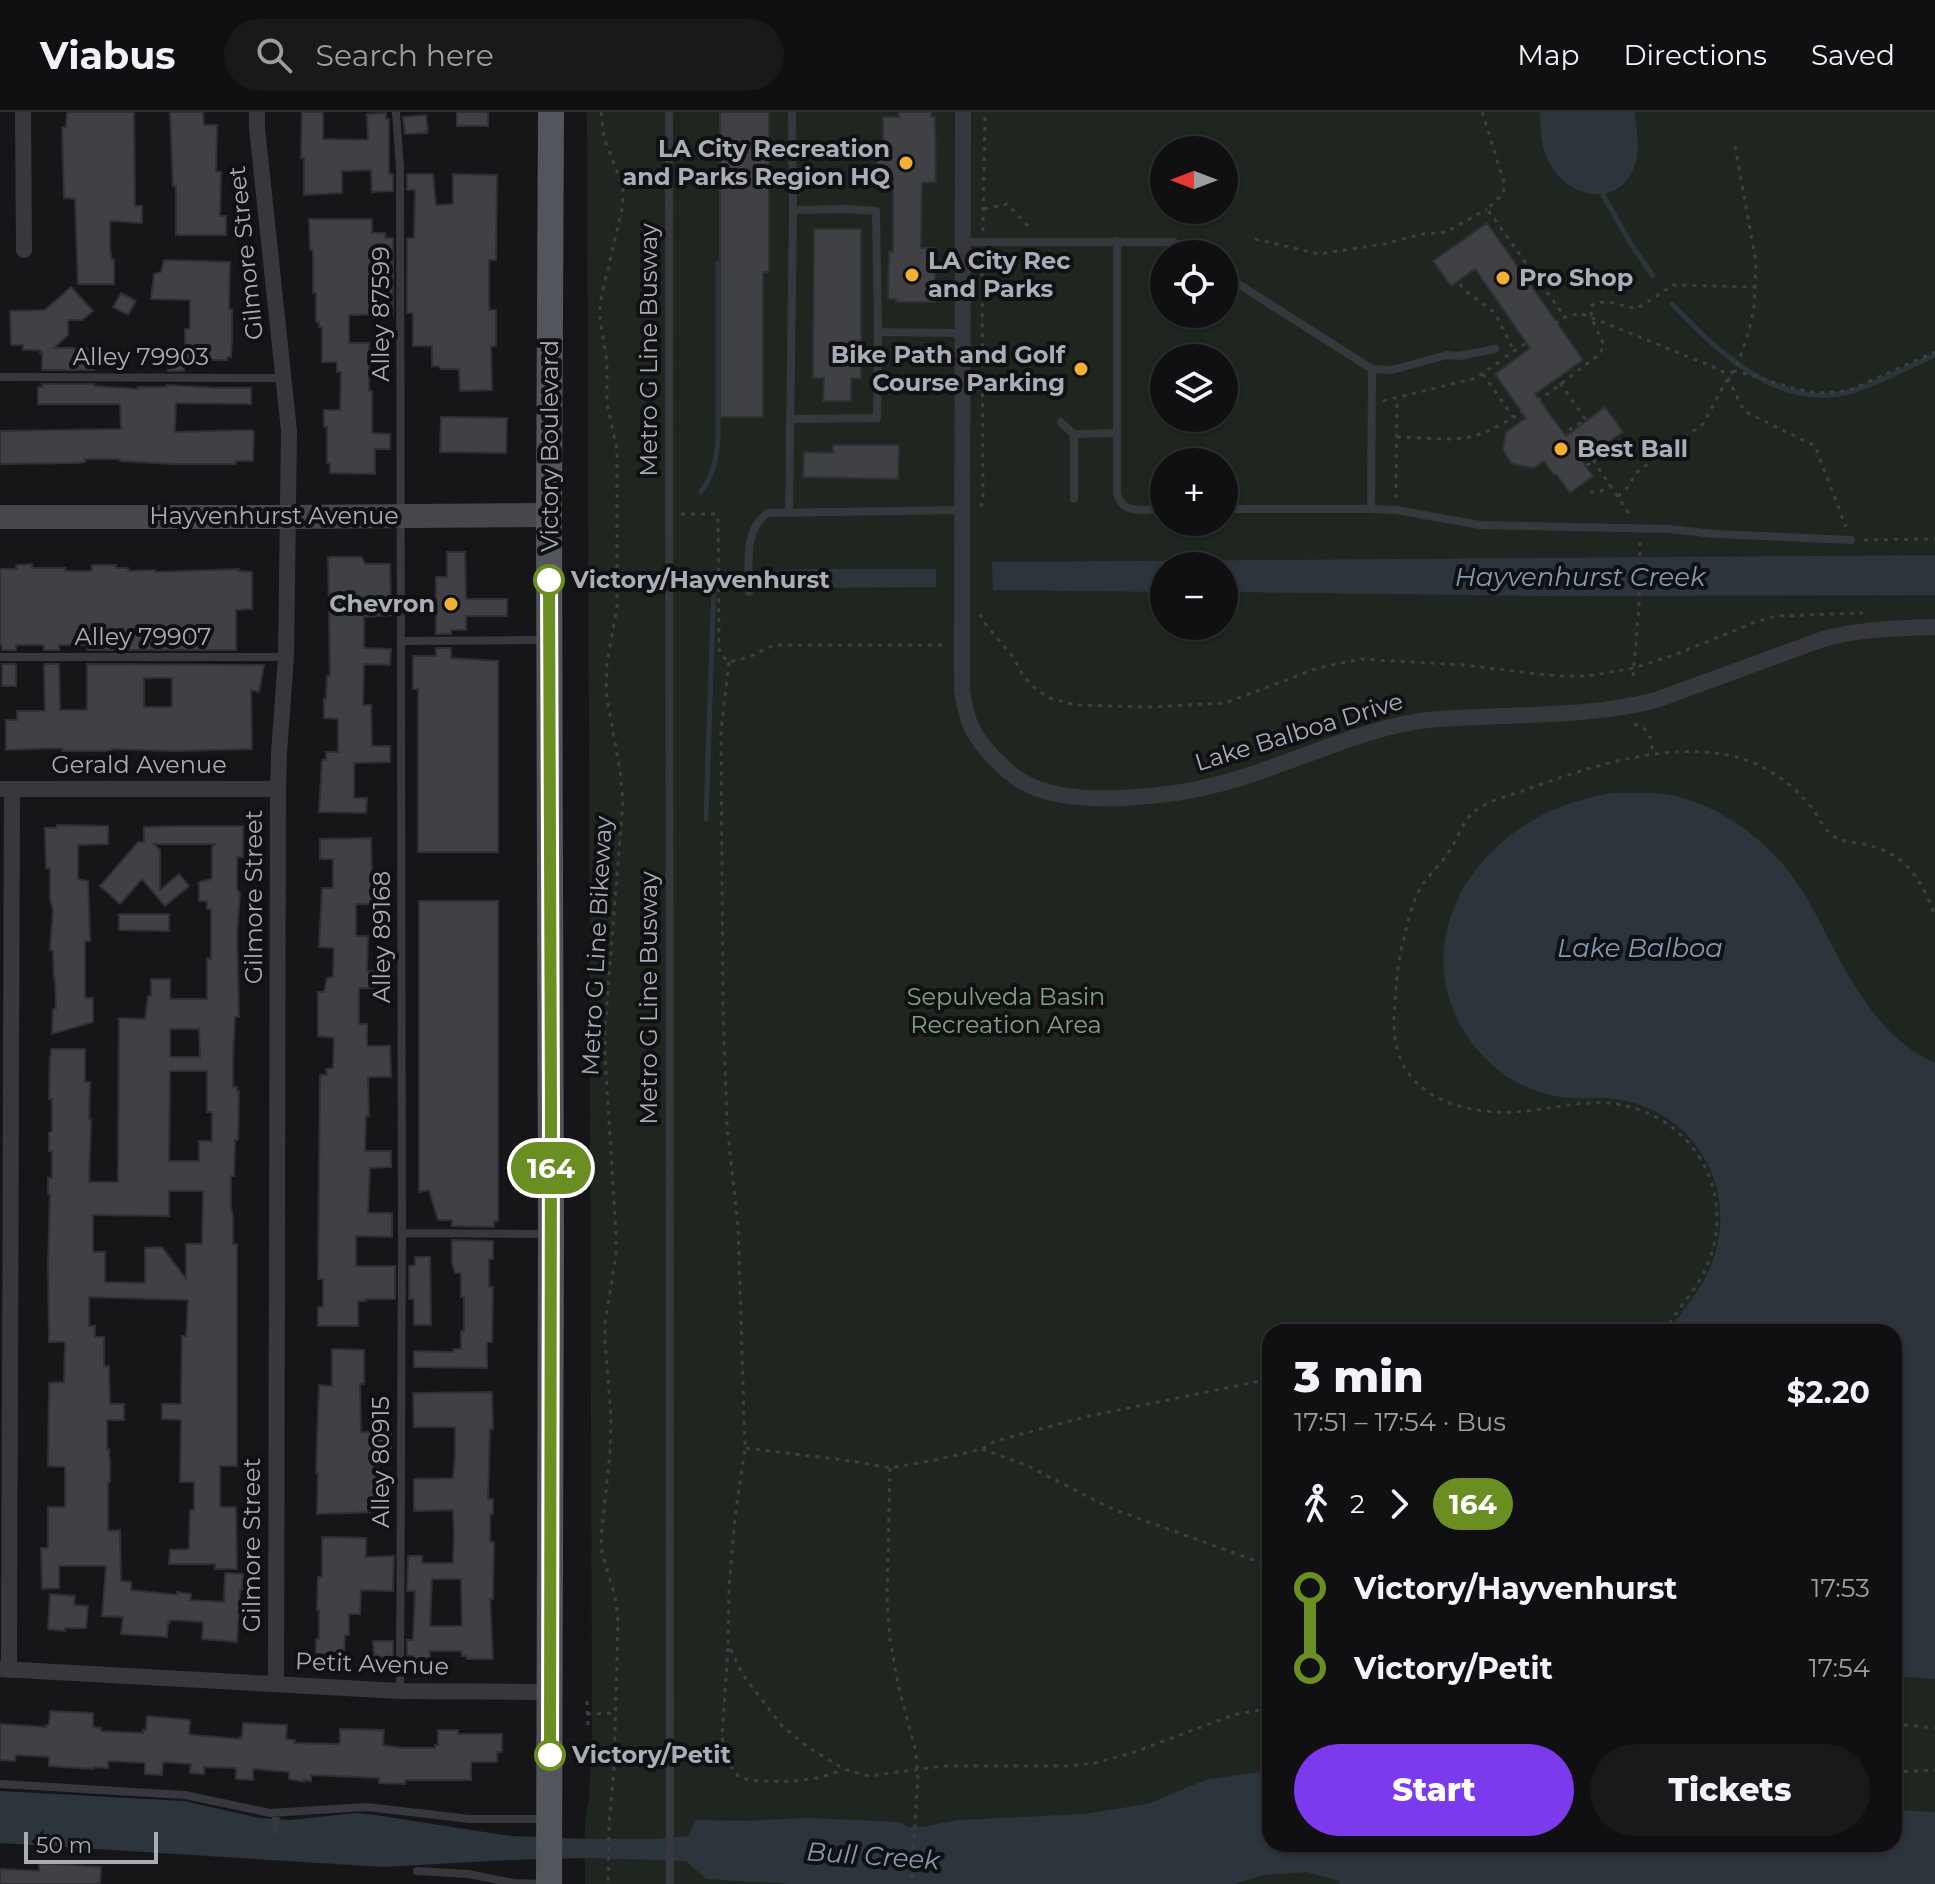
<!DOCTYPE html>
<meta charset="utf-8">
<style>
body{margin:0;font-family:Montserrat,sans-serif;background:#19191b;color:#f1f3f6;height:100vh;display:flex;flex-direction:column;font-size:30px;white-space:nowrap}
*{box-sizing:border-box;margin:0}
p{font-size:26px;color:#9c9d9f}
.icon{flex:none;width:44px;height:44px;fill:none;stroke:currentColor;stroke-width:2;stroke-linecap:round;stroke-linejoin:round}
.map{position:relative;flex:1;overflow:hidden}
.drawer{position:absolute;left:1262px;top:1212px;width:640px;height:528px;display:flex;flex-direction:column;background:#101012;border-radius:24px;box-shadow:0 2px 6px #0004,0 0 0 2px #303032}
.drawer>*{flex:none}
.badge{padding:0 16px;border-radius:26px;font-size:28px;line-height:52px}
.needle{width:52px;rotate:270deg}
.controls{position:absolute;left:1150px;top:24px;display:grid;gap:16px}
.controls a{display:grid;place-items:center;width:88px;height:88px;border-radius:50%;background:#101012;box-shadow:0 2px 6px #0004,0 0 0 2px #303032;font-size:40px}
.scale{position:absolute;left:24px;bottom:20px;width:134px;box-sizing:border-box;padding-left:8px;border:4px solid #a8adb8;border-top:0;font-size:22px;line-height:28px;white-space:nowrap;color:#a8adb8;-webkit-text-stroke:6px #111113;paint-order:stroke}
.map>.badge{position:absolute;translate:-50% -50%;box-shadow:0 0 0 4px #fff}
.legs{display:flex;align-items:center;gap:12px;height:88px;padding:0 32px;font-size:26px}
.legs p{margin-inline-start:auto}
.headline{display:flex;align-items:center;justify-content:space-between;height:136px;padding:0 32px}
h1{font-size:44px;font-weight:800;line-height:60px}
.action{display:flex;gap:16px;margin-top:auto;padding:16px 32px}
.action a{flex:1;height:92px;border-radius:48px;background:#7c3aed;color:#fff;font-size:32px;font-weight:800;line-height:92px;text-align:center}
.action a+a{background:#19191b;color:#f1f3f6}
ul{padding:0 32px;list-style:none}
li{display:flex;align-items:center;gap:28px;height:80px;font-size:30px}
li i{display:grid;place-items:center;width:12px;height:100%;margin:0 10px;background:currentColor}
li i::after{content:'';width:20px;height:20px;margin:-10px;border:6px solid;border-radius:50%;background:#101012}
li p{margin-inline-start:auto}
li:first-child i{background:linear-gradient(#0000 50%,currentColor 0)}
li:last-child i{background:linear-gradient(currentColor 50%,#0000 0)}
header{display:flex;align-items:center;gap:48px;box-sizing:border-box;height:112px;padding:0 40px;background:#101012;border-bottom:2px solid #303032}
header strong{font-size:38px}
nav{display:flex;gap:44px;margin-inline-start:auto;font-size:28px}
.search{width:560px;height:72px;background:#19191b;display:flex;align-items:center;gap:20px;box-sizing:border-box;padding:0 28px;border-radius:44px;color:#9c9d9f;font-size:30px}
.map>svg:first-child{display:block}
.green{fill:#1e261f;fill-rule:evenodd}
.water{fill:#2c353c}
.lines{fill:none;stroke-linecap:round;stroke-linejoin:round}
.stream{stroke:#2c353c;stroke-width:5}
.building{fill:#404145;stroke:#303034;stroke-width:2;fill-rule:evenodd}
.path{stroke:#3d3f44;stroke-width:3;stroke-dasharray:4 6;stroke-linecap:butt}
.lane{stroke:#37383d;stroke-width:8}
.street{stroke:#37383d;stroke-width:16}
.secondary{stroke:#45474d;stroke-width:24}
.primary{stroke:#53555c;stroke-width:26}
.line-1-casing{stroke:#fff;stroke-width:18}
.line-1{stroke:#6b8e23;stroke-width:12}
.poi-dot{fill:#f2b134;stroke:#111113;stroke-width:3}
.stop-1-dot{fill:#fff;stroke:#6b8e23;stroke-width:4}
.labels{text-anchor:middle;stroke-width:8;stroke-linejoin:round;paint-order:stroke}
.poi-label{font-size:24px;font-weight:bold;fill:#a8adb8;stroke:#111113;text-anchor:end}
.street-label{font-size:24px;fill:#a8adb8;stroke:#111113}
.stop-label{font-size:24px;font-weight:bold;fill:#a8adb8;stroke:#111113;text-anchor:start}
.park-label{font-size:24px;fill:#7fa381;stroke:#111113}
.water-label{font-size:26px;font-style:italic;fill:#7f9bb3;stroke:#111113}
</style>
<header>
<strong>Viabus</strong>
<div class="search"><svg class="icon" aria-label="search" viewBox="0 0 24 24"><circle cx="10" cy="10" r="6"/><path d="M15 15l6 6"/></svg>Search here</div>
<nav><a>Map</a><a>Directions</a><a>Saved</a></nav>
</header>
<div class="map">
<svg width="1935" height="1772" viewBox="0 0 1935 1772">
<rect width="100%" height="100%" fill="#161618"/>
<path class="green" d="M587,0H1935V1772H585V1708L589,1687L592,1625ZM1164,38H1224V98H1164ZM1164,142H1224V202H1164ZM1164,246H1224V306H1164ZM1164,350H1224V410H1164ZM1164,454H1224V514H1164ZM1270,1220H1894V1732H1270Z"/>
<path class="water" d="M1540,0H1635C1636,16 1640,33 1636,49C1623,96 1573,89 1551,54C1541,39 1540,17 1540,0Z
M1935,443V483L1538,484L1224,480V454H1164V480L993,478L992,450Z
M812,457H936V475L803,476L771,472V459Z
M1612,681C1634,681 1658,679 1679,685C1731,699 1775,735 1803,780C1820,807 1833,838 1850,866C1874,904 1893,931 1935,951V1567L1894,1564V1220H1669C1678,1204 1690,1191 1700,1175C1725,1136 1728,1084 1703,1044C1682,1008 1644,988 1603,986C1586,986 1570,987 1554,984C1496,972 1451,921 1444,862C1440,820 1457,776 1486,746C1520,709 1562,689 1612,681Z
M1261,1660L1270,1661V1732H1894V1698L1935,1700V1772H1340L1339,1769L1307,1760L1264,1763L1235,1772H791L706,1767L686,1749L590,1746L508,1748L384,1755L0,1731V1679L184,1689L259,1706L290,1708L356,1701L375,1703L510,1724L591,1727H655L688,1724L696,1708L743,1709L807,1706L899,1710L908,1715H923L958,1708L1084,1702L1147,1692L1208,1667Z"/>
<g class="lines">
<path class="stream" d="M1603,83L1631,132L1653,164
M1672,192C1716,238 1775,296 1845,281C1871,275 1909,254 1935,243
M701,380C713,364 716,348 718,329V151
M706,707L714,470"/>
</g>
<path class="building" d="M67,0H134L135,94H142V111L110,109V137L112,148H114V172H78L75,87L64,86L62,15H66Z
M170,0H203L204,13H217L216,60H221L220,104H226V123H176V74H173Z
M302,0H323V27L368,28L367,2L386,1V7H389V62H393V79L372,80L371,58L342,59V81L304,83V46H301Z
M457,0H488V14H457Z
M720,0H769V160H763V305H720Z
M898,0H931V5H935L936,70L922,71L921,136H935V190H896V187H888L889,140H893V66H877V35H883V5H899Z
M426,3L428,19H426L427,21L405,22L403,5Z
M407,62H433L436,93L453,92V62L497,63L496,148H489V198H496V234H491L492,278L460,279L459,257H441L438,254H432V234H413V201H407V126H414L415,78H407Z
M309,107H372V121H385V126H393V202L349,203V231H369V279H372V321L390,322V337H375V362L330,361V351H327V315H324V298H340L341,260H337V250H322V215H319V210H316V181H313V138H310Z
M1487,111L1583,248L1535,282L1566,324L1605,295L1623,320L1582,349L1593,364L1570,381L1556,362L1554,363L1544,349L1534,356L1512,352L1503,338L1506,320L1526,306L1495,262L1530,236L1475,157L1451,174L1433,149Z
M814,117H861V267L851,266V289H823L824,266H813Z
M164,148L230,150L229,197H232V228L231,245H227V248H185V217H190V188L151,187L154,162L161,160Z
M71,175L93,199L82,208H68V223L54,236H94V258H42V240L40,241V238H23V233H11L10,199L45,198Z
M121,181L136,189L128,203L113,195Z
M169,235L185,236L184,259H168Z
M42,272H94V274L138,277V275H167V273L217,276H251V292L176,291L175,320L251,318L254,320L253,349H236V352H172L120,349V347H85V350L78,351L0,352V319L121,317L120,292H38V275H43Z
M441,305L507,306L506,341L440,340Z
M833,333H899L898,367L803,365L804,340L833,341Z
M447,440H465L466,487H507V504H466V518H451V522H436V465H447Z
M328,445H362L365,452H390L391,503L364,505V536L391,537L390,553L364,552L363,593H371L372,634H390V650L354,651V686H367L366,701L319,700L322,648H326V640H338V607L324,606V587H326L327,564H330Z
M32,452V456H65V459H92V453H116V456H128V459L155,458V460L239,457V459L252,460V497L236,498V538H87V533H59V538H44V533H16V538H2V533H0V457H17L16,453Z
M436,536H451V546L498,549V740H418V577H413V544H436Z
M2,552H16V574H2Z
M44,552H59L60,598H87V552L264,553L259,580L251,578L252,637L176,639L112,637V639H62V636L6,638V608H17V599H45ZM144,566H172V595H144Z
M57,713L108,714V732L78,733V767L88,769L90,829H85V886H93V910L52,922L53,897H56L55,866H54L53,838H50L53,797L50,787V756H46L45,716H57Z
M181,714H243V745H237V778L240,781L237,822L239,905H235L233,943V975H237V979H239L238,1028H235L234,1064H231V1095L233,1104V1132H237V1354H220V1395H236L237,1457H215V1452H169L170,1438L189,1437L190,1398H194V1370H180L181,1308L162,1307V1292H181L182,1224H186L188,1188L89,1185V1214H95V1225H104V1254H109L110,1292H124V1308H107V1337H109V1346H110V1370H108V1419L120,1418L121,1469L131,1470V1478L177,1483V1480L191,1482L190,1488L224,1490L225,1461L243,1462L242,1478H240L237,1530L202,1527L203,1510L170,1508V1511H168L167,1525L121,1522L123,1505L102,1504L106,1454H59V1476L42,1477L41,1436H48V1395H65V1355L48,1354L49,1271L64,1270L65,1230H49L48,1150L50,1082H48V1066H52V1039H49V1021L52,1019V987H49L50,944H51V937H85V970H90L89,1008H91L89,1070H118L119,906L145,907L148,884H151V867H170V887H207V846L211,847V797H207V789H199V770L212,767V735L215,732H154L160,738V778L179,762L189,774L165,794L142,767L120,792L100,774L138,730H144V715ZM170,917H199L200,945H170ZM170,959H207V1000H212V1029H199V1049H169ZM169,1079H203L202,1132H186V1167L162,1135L145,1136V1171L105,1170V1140H93V1103L169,1104Z
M371,726L372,770H390L391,793L356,792V824H368L367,859L391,860V876H359V912H367V934H390L391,965H368L369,1004H366L365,1039H391V1055L370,1056L368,1101H392V1125L356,1124V1154H395V1187H366V1189H358V1214H318V1195H323V1167H318L320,963H327L326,957L333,956L334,926L318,924V880H324L327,866L333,865L334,836L319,835L322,776H333V747H320V727Z
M419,789H498V1109H494V1115L452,1114V1108H438L429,1078L419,1080Z
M119,802H169V819L119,818Z
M452,1128L493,1129V1147H489V1175H493L492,1230H487V1256L414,1255V1239L453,1240V1237H461V1219H464V1185H461V1161H455L452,1150Z
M415,1145H430L431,1213H414V1187H409V1154L415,1153Z
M332,1237L364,1238V1272H360L361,1320L391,1321V1336H378L379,1400L317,1402L318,1361H316L319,1273L332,1274Z
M492,1280L493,1317H490L488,1387H493V1402H490V1430H494L493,1487H490L493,1547H467L466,1544H462L461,1539H430V1546L413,1547V1544H407V1528H413L415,1479H407L408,1444H422V1451H453L454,1421L453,1398L414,1399V1367L453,1366L455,1346V1315H414L413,1281ZM432,1467H461L462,1514H430Z
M322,1425L366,1426V1445L394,1444L393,1479L361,1478L360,1502H349V1523H345L344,1542H316V1527H319V1498H317L318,1465H322Z
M50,1482L75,1484L74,1493L88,1494L86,1516H65V1519L48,1517Z
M373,1529H393V1545H374Z
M50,1599L93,1601V1615L101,1616V1619L143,1621V1618L146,1619L147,1604L190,1608L189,1622L194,1623L240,1627V1625L242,1626L243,1611L287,1613L286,1627L295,1628L294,1631L337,1632L340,1631V1617L384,1618L383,1633L403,1636H435V1633H438V1618H458V1622H502V1640H497V1650H471V1668H405V1672L379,1671V1666L311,1663V1669L304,1668V1670L289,1667V1660L253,1657V1668L236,1667V1656L204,1655V1662L190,1661L191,1652L163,1650L162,1663L145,1662V1651L108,1649V1656L94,1655V1657L49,1654V1645L16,1643L15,1649L0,1648V1612L46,1615V1613H49Z
M39,1751L101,1755L100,1772H0V1757L39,1759Z"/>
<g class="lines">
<path class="path" d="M601,0L604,26L623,75L622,97L600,191V207L607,250V292L617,337V495L607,551L606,580L620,659L623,688L605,916V944L616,1121V1143L605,1211V1230L611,1304L610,1340L601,1426L602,1441L615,1484L618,1508L614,1657L609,1712L608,1772
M1482,0L1505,73L1503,82L1487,97L1565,205
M984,97L1007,92L1030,116
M983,119L985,0
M1255,127L1319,142L1384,132L1422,122L1446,120L1487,97
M937,157L947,152
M1460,172L1463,177L1495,201L1514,239
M1505,245L1565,205L1580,201L1721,258L1728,266L1744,299L1815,334L1846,415
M1733,259C1760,264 1785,276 1812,280C1824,282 1838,280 1850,278L1935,240
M1483,262L1513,305
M1560,271L1604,334L1602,342L1586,354
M1383,289L1476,266L1499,250
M1569,318L1585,308
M1397,325C1420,325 1452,330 1473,324C1512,314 1567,266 1600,242L1604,233L1592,207L1590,195C1601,185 1619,193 1633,196H1638L1673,173L1756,175
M1593,348L1630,403
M1590,380L1601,379L1610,373
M1618,384L1625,379L1637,360L1703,312L1728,266L1738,251L1748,222L1754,196L1756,150L1734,29
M1396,386L1397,287
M981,395L983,389L982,143
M681,402H716L718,404L719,537L722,544L729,550L749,545L774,533H947
M1864,428L1935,427
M980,502L983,509L1013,545L1024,565L1037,578L1050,586L1076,593L1150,595L1225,591L1318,556L1361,547L1463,553L1556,564H1588L1634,556L1677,542L1758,509L1776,504L1863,501
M729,550L721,618L723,896L727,1013L738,1114L745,1336L735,1405L729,1475L728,1532L743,1563L782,1614L809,1636L844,1657L869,1664L943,1654H1070L1095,1651L1132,1641L1233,1603L1270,1596
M1633,564L1639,496L1640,428
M1634,612C1651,617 1651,626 1653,642
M1664,1220C1678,1195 1701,1174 1710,1146C1736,1071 1686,998 1608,991C1577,989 1546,998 1515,1000C1469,1002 1413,989 1398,940C1392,921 1394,899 1396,879C1397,862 1399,843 1404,826C1408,810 1412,790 1421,775C1429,762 1442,752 1450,738C1458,726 1463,708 1475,699C1489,688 1509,684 1525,678C1592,654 1684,622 1754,651C1777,661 1796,676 1812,696C1819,705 1823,716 1832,723C1841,730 1852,730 1863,732C1906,741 1921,766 1935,804
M746,1336L851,1349L890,1356L935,1348L982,1337L995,1329L1085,1305L1270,1267
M982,1337L1026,1353L1110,1396L1270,1454
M890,1356L887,1485L890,1528L899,1577L916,1640L918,1665L911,1772
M728,1536L722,1624L726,1649L740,1666C770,1672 815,1671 843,1657
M587,1589L588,1615
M587,1602L616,1601
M1894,1612L1935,1616
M1894,1660L1935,1658"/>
<path class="lane" d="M396,0L400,55L402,1121L400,1578
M669,0L670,1772
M792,0L793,98
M1117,129V381C1122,404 1145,397 1164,397
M963,130H1174L1192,142
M1224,163L1372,257L1392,258L1447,243L1459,244L1495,237
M878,220L962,221
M0,265L283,266
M1061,310L1073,322L1074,326V387
M1073,322L1117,321
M1224,397H1371L1372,257
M1371,397L1396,398L1480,413L1669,417L1715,422L1851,428
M789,401L793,98L847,97L876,99L878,220L877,306L791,307
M749,480C749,454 743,417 768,401L962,398
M401,529L544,528
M0,545H286
M402,1121L549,1122
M0,1672L185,1683L270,1701L367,1695L470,1707H544
M275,1718L276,1702
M417,1759L468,1762L514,1771L543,1772"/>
<path class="street" d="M23,0L24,138
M257,0V16L289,319L286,545L279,641L278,677L276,1572
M963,0L962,579C964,588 965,599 969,609C973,622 983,634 992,644C1002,654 1012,664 1025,671C1072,697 1172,685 1223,671C1287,654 1347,622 1414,610C1436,606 1458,606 1480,605C1539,602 1599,603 1656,588L1823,527C1860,517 1897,516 1935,515
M0,677H278
M0,1557L400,1579L550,1580
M9,1558L12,677"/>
<path class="secondary" d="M0,405H286L549,403"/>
<path class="primary" d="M549,1772L551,1122L549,403L551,0"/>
</g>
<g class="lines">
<defs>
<path id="line-1" d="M549,468L551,1002L550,1643"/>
</defs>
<use href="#line-1" class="line-1-casing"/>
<use href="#line-1" class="line-1"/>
</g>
<g class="poi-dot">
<circle cx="906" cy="51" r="8"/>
<circle cx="912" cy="163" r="8"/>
<circle cx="1503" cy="166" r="8"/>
<circle cx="1081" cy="257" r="8"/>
<circle cx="1561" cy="337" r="8"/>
<circle cx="451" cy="492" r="8"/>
</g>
<g class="stop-1-dot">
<circle cx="549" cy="468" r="14"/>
<circle cx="550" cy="1643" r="14"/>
</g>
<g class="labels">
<g class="poi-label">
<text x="890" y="45">LA City Recreation<tspan x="890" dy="28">and Parks Region HQ</tspan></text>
<text x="928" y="157" text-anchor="start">LA City Rec<tspan x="928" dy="28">and Parks</tspan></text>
<text x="1519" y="174" text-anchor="start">Pro Shop</text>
<text x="1065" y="251">Bike Path and Golf<tspan x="1065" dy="28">Course Parking</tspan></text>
<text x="1577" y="345" text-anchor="start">Best Ball</text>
<text x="435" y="500">Chevron</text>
</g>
<g class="street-label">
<text transform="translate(246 141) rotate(-96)" y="8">Gilmore Street</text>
<text transform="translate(381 202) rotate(-90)" y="8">Alley 87599</text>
<text transform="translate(649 238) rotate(-90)" y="8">Metro G Line Busway</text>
<text x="141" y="253">Alley 79903</text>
<text transform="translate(550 334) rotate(-90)" y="8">Victory Boulevard</text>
<text x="274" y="412">Hayvenhurst Avenue</text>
<text x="143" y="533">Alley 79907</text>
<text transform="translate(1299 620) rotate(-17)" y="8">Lake Balboa Drive</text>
<text x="139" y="661">Gerald Avenue</text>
<text transform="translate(254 785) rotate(-90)" y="8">Gilmore Street</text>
<text transform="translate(382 825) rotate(-90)" y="8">Alley 89168</text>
<text transform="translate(597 834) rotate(-87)" y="8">Metro G Line Bikeway</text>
<text transform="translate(649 886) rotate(-90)" y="8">Metro G Line Busway</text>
<text transform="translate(381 1350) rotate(-90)" y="8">Alley 80915</text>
<text transform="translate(252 1433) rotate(-90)" y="8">Gilmore Street</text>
<text transform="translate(372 1552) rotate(2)" y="8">Petit Avenue</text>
</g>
<g class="stop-label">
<text x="571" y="476">Victory/Hayvenhurst</text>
<text x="572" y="1651">Victory/Petit</text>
</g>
<g class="park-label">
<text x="1006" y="893">Sepulveda Basin<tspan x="1006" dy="28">Recreation Area</tspan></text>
</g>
<g class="water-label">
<text x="1580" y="474">Hayvenhurst Creek</text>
<text x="1640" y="845">Lake Balboa</text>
<text transform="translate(873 1744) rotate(4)" y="9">Bull Creek</text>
</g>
</g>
</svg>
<div class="controls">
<a><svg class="needle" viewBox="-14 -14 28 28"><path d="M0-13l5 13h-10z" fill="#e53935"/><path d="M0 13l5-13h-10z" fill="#9c9d9f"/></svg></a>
<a><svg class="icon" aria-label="locate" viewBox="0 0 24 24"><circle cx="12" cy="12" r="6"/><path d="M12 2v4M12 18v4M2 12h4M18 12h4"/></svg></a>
<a><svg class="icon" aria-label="layers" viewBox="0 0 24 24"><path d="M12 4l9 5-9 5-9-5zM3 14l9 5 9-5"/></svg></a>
<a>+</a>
<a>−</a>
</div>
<div class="scale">50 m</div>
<b class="badge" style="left:551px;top:1056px;background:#6b8e23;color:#fff">164</b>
<section class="drawer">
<div class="headline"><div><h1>3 min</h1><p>17:51 – 17:54 · Bus</p></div><b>$2.20</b></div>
<div class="legs"><svg class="icon" aria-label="walk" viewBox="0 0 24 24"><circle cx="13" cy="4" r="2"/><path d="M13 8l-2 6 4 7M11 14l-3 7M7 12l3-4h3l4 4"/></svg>2<svg class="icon" aria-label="forward" viewBox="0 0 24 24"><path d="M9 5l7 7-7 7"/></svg><b class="badge" style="background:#6b8e23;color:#fff">164</b></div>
<ul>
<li><i style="color:#6b8e23"></i><b>Victory/Hayvenhurst</b><p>17:53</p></li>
<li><i style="color:#6b8e23"></i><b>Victory/Petit</b><p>17:54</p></li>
</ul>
<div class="action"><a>Start</a><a>Tickets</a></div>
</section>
</div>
